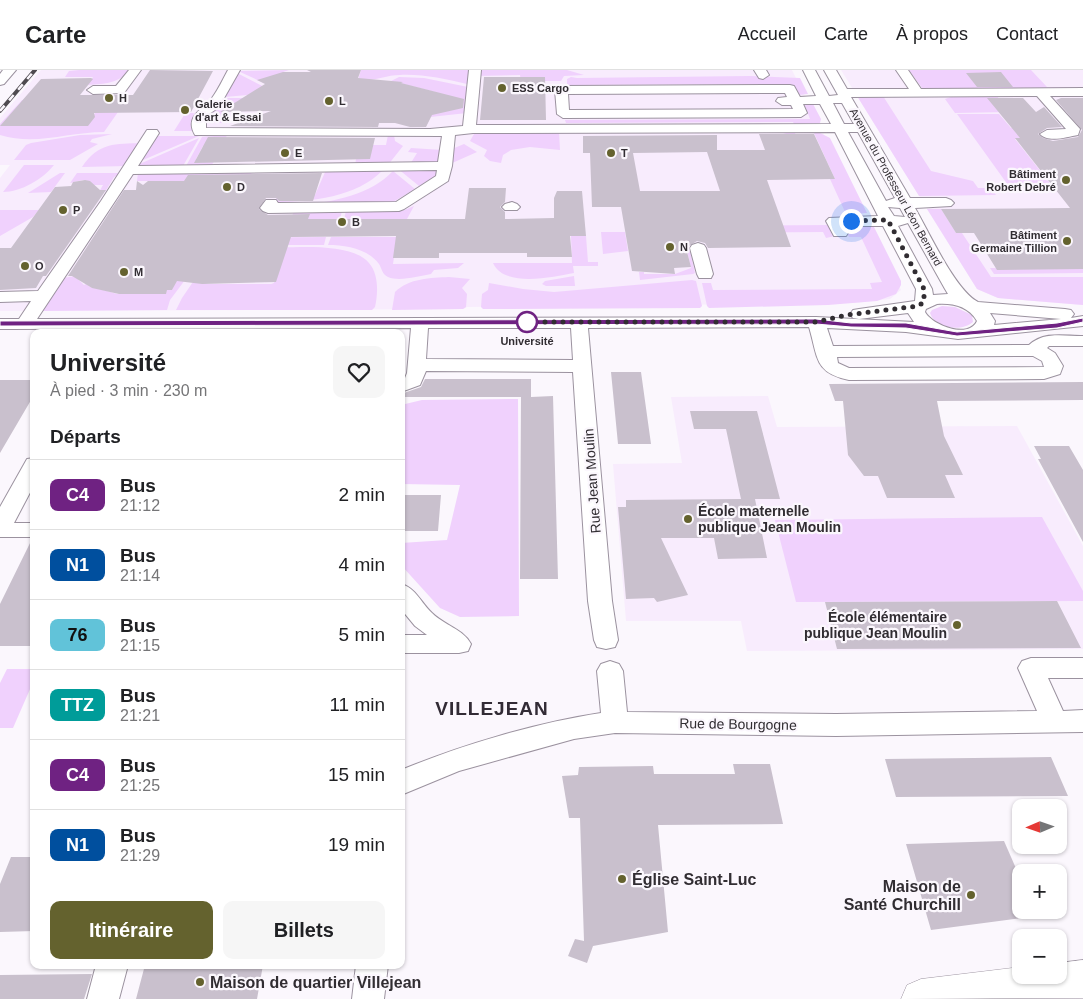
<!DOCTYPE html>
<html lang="fr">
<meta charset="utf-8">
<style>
body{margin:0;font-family:Arial,sans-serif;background:#f6f6f6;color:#202124;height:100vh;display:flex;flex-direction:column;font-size:19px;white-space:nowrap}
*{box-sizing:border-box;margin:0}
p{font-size:16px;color:#757577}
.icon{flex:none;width:28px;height:28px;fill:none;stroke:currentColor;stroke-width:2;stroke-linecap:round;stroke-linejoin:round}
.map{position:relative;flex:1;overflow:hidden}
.sheet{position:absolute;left:30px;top:259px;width:375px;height:640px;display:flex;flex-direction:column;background:#fff;border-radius:10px;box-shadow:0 1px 4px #0004}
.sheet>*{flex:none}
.badge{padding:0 10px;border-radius:8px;font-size:18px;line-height:32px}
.needle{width:32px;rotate:268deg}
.fabs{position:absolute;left:1012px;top:729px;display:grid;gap:10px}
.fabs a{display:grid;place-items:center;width:55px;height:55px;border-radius:10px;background:#fff;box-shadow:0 1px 4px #0004;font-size:25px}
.you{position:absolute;width:25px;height:25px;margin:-12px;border:4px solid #fff;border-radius:50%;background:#1a73e8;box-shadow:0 0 0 8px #1a73e833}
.map>.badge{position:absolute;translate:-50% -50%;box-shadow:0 0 0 2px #fff}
h2{padding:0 20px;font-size:19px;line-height:45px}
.round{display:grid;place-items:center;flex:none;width:52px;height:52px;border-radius:10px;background:#f6f6f6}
.head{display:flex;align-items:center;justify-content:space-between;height:85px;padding:0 20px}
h1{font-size:24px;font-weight:700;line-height:38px}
.button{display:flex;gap:10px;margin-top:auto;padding:10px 20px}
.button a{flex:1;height:58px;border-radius:10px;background:#64622e;color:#fff;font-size:20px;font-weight:700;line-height:58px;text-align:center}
.button a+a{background:#f6f6f6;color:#202124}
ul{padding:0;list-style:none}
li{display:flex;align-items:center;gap:15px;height:70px;padding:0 20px;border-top:1px solid #e0e0e0}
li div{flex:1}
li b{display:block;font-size:19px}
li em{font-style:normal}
li .badge{min-width:55px;font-weight:700;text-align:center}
header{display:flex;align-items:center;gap:30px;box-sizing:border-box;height:70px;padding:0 25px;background:#fff;border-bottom:1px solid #e0e0e0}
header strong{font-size:24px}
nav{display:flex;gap:28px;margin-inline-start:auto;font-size:18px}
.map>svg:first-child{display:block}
.built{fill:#f8ecfd}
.green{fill:#f0d1fd}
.building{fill:#c9c0cd;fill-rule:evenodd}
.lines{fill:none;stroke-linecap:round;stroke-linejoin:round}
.minor-casing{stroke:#9b929f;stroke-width:2}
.major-casing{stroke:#9b929f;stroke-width:1}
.minor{fill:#fff;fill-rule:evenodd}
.major{fill:#fff;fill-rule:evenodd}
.rail-casing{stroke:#4f4b50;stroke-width:4}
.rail{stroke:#fbf7fd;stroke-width:2.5;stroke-dasharray:7;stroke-linecap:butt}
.line{fill:#6f2282;stroke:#fff}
.walk{stroke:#312d32;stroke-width:5;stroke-dasharray:0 9}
.poi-dot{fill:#64622e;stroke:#fbf7fd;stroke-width:2}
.stop-dot{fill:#fff;stroke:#6f2282;stroke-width:2.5}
.labels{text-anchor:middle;stroke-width:4.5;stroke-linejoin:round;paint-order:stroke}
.far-poi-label{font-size:11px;font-weight:bold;fill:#312d32;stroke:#fbf7fd;text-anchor:start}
.far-street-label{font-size:11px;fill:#312d32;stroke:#fbf7fd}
.far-stop-label{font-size:11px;font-weight:bold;fill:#312d32;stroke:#fbf7fd}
.street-label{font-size:14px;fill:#312d32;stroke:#fbf7fd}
.poi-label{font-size:14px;font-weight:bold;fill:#312d32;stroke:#fbf7fd;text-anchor:start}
.near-poi-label{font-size:16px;font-weight:bold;fill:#312d32;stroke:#fbf7fd;text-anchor:start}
.district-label{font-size:19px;font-weight:bold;letter-spacing:1px;fill:#322b35;stroke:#fbf7fd}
</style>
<header>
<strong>Carte</strong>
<nav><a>Accueil</a><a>Carte</a><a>À propos</a><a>Contact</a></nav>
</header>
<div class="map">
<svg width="1083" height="929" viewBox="0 0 1083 929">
<rect width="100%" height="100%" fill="#fbf7fd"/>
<path class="built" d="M41,0H792L901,220L890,229L854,233L467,237L463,239L0,241V108L10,95H0V48Z
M841,0H1083V235L998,228L977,219Z
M768,326L777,357L1017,356L1083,476V579L747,581L741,551H626L613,394L682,393L671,327Z"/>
<path class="green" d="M79,0H130C119,13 105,14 88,15L93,7H65L69,1Z
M289,0L283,2L295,7L316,1L274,13H264L238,1Z
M361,0H471L469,13L467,14C445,9 423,4 400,5C386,5 372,12 358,10Z
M478,0H567L584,5L564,6L561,11H521L520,5L477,6Z
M909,0H1031L1047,17H1083V20L925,22Z
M237,3L266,18L248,25L224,27Z
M750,6L800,8L808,24L799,25L780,14L567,15V9L571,7L577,8Z
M399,7L424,8L468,17L467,43L421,48L435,22L391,11Z
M957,25L997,26L1007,42L955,43L945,29Z
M857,26H883L931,101L973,111L978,118H991L996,125L919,126Z
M224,28H243L228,41L224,53H203L207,45H210Z
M22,30L85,56L96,42H118L104,62C68,62 36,76 0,65V54Z
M804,33L813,34L821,49L820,53L794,54L793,52H764L566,53L565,50L810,49Z
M186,42L198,44L195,61H174Z
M957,44H999L1011,58H1020L1028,68L1015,69L1057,122H1013Z
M793,61L818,62L830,68L867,143L846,144L830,109H835L814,63H795L798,71L783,64Z
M559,62L560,80L530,77L511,80L503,85L501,93L490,91L484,86L487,80L470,71L474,64L472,63Z
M112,64L92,69L90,72L98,74L70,90H14L26,75L31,73L80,65Z
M227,65L222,76H203L196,89L215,90L211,96H186L202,67Z
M388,65H394L395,71L403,76L388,95L355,96L356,89H369L373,75H386Z
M154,66H199L136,93Z
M199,68L183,96H135Z
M142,73L127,96L82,97C99,72 115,74 142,73Z
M464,74L477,82L450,94L452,79Z
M411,78L443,80L442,90L428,95L409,96L417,83L408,82Z
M24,95H54C43,109 21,122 3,122Z
M397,98H441L440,103L419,116Z
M326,100H383C357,127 311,132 275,132L277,126L315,125Z
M393,101L415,119L388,135H304C335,131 370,125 393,101Z
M249,102L263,111H137L138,103Z
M60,103H65L51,122L28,123Z
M77,103H123L114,107L105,122H99L103,115H92L91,112L83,110L70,113Z
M414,136L407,149H344L346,141H402Z
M927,139H941L956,163H962L991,207H1083V235L998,228L977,219Z
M0,140H39L33,147L0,166Z
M294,141H342L340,149H291Z
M680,151L684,153L695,203L693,204L640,210L639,202H644V204H675L691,198Z
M830,155L835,166L826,168L823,162L714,163L712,156Z
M848,155H873L901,211V215L896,224L877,231L828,235L709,238L707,236L702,213H711L713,220L872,219L870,213L882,212L861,167H849L845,158Z
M601,162H625L628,181L603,184Z
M571,166H586L588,192H598V196H573L574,203C553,207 504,218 493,193H572Z
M326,167L324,175H261L192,168Z
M331,167H397L393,194L464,193L458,198L434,200L431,204C418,206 400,212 388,207C382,204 382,199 379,194C368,179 346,175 328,175Z
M264,178C290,178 351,171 369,193C379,204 378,224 375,237L372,240H176L182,228L197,206L207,214H271L274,213L284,182Z
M990,198L1083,199V203L994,204Z
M179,205L188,206L170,230L167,240L42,241L63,208L75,206L84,215L86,214L92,218L94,217L117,224H165L167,220H172Z
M574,206L575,216H546L542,214L545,211Z
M449,207L470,209L462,218L467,224L466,237L463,239L392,240L395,222C409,208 431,208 449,207Z
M692,210L696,211L702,236L700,238L483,239L481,237L482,224L488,220L489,213L523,219L554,222Z
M942,236L955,237L972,245L973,252C962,262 935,259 930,243L932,240Z
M518,329L519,546L460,547L440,538L401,495V473L447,470L460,415L401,414V358L405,345L401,344V335L422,330Z
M1042,447L1083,521V531L796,532L775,450Z
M7,599H34V610L13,658H0V613Z"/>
<path class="building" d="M150,0L213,1L191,42L94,43L95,47L88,56H0L41,9L91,8L93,9L80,25H133Z
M307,0H361L358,8L403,12L401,13L464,29L463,38L432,45L426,57H410L395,53H379L378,57L230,56L271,41L220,42L265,14L257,10L283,2H311Z
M1001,2L1013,17H977L966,3Z
M484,7H545L546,50H480Z
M987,28H1023L1036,42L1044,37L1062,57L1047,58L1038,64L1043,68L1053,71L1078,67L1082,60L1056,30L1061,28H1083V199L997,200L974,163H956L941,139L1070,138L1015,68H1020Z
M759,64H814L835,109L767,110L791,177L708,178L705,173L697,171L686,178L691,197L674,198L675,204L632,201L621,137H592L590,83H583V66L717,65V80H765ZM707,82L720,121H640L633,83Z
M208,67L375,68L370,89L194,93Z
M322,103L313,131H279L276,128H266L259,139L268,145L310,144L308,149H465L469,118H506L505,132L500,137L505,142V149L554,148V128L557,121H582L586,166H570L572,187H527V183H439V188H393L396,166L291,167L276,212L202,214L177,211L172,220H167L166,224H119L92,218L72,206H68L124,120H136L137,111L143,115L148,111H184L188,105Z
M85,110L90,111L100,120H106L46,206H43L36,218L0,220V178H11L55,117L71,116L73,112Z
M611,302H641L651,374H618Z
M425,309H531V327L553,326L558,509H520L521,327H401V324L421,317Z
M0,310H34V325L0,383Z
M1083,312V330L937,331L944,366L963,405H945L955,428H887L878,406H864L848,385L843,331H835L829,314Z
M690,341H757L780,429H755L767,488L718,489L714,468H661L688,525L657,532L654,528L626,529L618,437H626V430L741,429L726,359H694Z
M1034,376H1069L1083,400V472L1038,389H1041Z
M401,425H441L438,461H401Z
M32,469H34V576H0V534Z
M1057,531L1081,578L837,579L825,532Z
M1051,687L1068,726L896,727L885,689Z
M733,694H770L783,754L658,755L668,862L593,876L587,893L568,886L575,869L584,871L580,748H569L562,706L578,705L579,697L653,696L654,704H735Z
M1004,771L1021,810V848L931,860L906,774Z
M11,787H34V861L0,862V814Z
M145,895H263L257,929H136Z
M92,904L84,929H0V905Z"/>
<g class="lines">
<defs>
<path id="minor" d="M3,0H16L4,14L0,15V4Z
M129,0H141L124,23L93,24L87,20L93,16H116Z
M228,0H240L223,30L218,38L209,44L206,51V58L430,59L463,56L469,0H481L476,55L831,54L820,34H803L807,43L801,47L563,48L557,44L555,20L561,16L790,15L794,16L800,27L816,26L803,0H815L829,26L838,25L824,0H836L847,19H909L896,0H908L921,19L1083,18V26H1050L1080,59L1078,65C1067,67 1048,73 1040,64L1047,60L1066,59L1037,26L851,27L910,128H946L951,130L954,133L951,136L915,138C929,162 955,220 978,232L1065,239L1071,240L1074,244L1071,248L1083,246V256L958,269L906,262L827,258L833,276L1029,275C1044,261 1063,266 1083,266V276H1049L1047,278L1055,283L1063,296L1060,304L1044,309L849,310C814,303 818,287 809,257L588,258L612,531L618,570L615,577L606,579L597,577L594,570L588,531L573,302L426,301L420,315L401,322V309L405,308L407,303L411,258L0,259V249H19L31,231L0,232V222L38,221L101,131L147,60H157L159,63L138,96L438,92L442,66L195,65C184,46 203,40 212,28C218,20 223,9 228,0ZM785,23L787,27L778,28L776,31L782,35H791L793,39L569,40L568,24ZM833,33H842L854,54H844ZM835,62L878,146L829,148L826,151L834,166H846L848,163L844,156H883L916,219L915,231L859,239L853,240L850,244L853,248L859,249L908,243L914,252L816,247L37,249L133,104L437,100L436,106L396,132L278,133L276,130H266L260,138L263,141L268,143L399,141L404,139L448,111L452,96L455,65L473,63ZM848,62H858L895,128L886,131ZM888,137L900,138L905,147L894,146ZM908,153L945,219L948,224L933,225L932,219L898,156ZM937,234C953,233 968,236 977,251C969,269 933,256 925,242L926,239ZM990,243L1061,249L994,255L995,251ZM428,258H571L573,290L426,289ZM1033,286L1042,291L1044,297L849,298L838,293L837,287Z
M754,0H766L769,5L763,9L759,8Z
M512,132L517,134L520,137L517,140H505L502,137L505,134Z
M698,173L704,175L706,178L713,204L711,208H699L697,204L690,178L692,175Z
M34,388V415L14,453H34V467H0V437L27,389Z
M401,514C416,518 421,533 432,543C444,555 463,559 471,574L468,581L459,583H401V565H427L415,556L401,539Z
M1031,588H1083V608H1048L1063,641L1083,640V662L836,666L615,663L574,669L459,701L401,725V700C462,675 535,653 601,643L597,601L601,594L610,591L619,594L623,601L627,642L836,644L1037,641L1018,598L1022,591Z
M96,895H128L119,929H87Z
M356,895H388L384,929H352Z"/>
<path id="major" d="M1083,890V928L901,929L907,915L921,909L1021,897V905H1059V893Z"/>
</defs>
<use href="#minor" class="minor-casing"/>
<use href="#major" class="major-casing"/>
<use href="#minor" class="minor"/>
<use href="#major" class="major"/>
<defs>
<path id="rail" d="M0,41L35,0"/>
</defs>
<use href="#rail" class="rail-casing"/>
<use href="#rail" class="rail"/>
</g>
<path class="line" d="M1083,248V252L1057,258L957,266L906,258L851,257L816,254L0,256V251L816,249L851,253H906L957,262L1057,253Z"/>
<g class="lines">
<path class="walk" d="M527,252H816L847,245L918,236L924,232V219L888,150L851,151"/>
</g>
<g class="poi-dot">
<circle cx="502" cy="18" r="5"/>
<circle cx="109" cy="28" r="5"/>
<circle cx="329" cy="31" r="5"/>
<circle cx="185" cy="40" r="5"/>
<circle cx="285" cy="83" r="5"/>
<circle cx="611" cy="83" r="5"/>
<circle cx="1066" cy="110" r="5"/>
<circle cx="227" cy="117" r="5"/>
<circle cx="63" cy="140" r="5"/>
<circle cx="342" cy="152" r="5"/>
<circle cx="1067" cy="171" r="5"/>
<circle cx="670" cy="177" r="5"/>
<circle cx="25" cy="196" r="5"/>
<circle cx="124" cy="202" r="5"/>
<circle cx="688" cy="449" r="5"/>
<circle cx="957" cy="555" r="5"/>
<circle cx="622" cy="809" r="5"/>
<circle cx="971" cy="825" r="5"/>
<circle cx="200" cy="912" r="5"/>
</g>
<circle class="stop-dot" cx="527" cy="252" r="10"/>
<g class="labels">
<g class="far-poi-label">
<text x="512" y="22">ESS Cargo</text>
<text x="119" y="32">H</text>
<text x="339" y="35">L</text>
<text x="195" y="38">Galerie<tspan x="195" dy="13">d'art &amp; Essai</tspan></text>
<text x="295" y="87">E</text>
<text x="621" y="87">T</text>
<text x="1056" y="108" text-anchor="end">Bâtiment<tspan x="1056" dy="13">Robert Debré</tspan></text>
<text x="237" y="121">D</text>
<text x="73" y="144">P</text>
<text x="352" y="156">B</text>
<text x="1057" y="169" text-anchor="end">Bâtiment<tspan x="1057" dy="13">Germaine Tillion</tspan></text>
<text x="680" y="181">N</text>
<text x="35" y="200">O</text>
<text x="134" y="206">M</text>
</g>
<g class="far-street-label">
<text transform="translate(896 117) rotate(61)" y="4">Avenue du Professeur Léon Bernard</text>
</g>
<g class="far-stop-label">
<text x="527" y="275">Université</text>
</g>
<g class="street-label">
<text transform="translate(592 411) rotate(-94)" y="5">Rue Jean Moulin</text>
<text transform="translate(738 654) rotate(1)" y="5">Rue de Bourgogne</text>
</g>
<g class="poi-label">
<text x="698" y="446">École maternelle<tspan x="698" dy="16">publique Jean Moulin</tspan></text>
<text x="947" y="552" text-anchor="end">École élémentaire<tspan x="947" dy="16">publique Jean Moulin</tspan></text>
</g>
<g class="near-poi-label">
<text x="632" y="815">Église Saint-Luc</text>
<text x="961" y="822" text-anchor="end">Maison de<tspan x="961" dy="18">Santé Churchill</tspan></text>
<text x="210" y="918">Maison de quartier Villejean</text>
</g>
<g class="district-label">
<text x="492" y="645">VILLEJEAN</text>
</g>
</g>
</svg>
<div class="fabs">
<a><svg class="needle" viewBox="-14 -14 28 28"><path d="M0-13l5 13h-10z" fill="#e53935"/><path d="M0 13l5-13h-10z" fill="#757577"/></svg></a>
<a>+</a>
<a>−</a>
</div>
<div class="you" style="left:851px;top:151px"></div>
<section class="sheet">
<div class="head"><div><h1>Université</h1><p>À pied · 3 min · 230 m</p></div><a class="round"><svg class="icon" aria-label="heart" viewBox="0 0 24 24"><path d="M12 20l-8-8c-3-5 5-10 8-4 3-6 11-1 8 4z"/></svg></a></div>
<h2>Départs</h2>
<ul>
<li><span class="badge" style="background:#6f2282;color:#fff">C4</span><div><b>Bus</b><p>21:12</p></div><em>2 min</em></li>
<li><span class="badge" style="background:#004f9e;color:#fff">N1</span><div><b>Bus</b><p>21:14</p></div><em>4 min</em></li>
<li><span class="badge" style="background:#61c3d9;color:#111">76</span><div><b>Bus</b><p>21:15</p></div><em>5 min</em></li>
<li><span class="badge" style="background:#009c99;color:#fff">TTZ</span><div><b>Bus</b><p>21:21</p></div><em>11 min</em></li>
<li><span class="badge" style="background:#6f2282;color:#fff">C4</span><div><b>Bus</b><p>21:25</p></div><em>15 min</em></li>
<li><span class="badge" style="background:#004f9e;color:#fff">N1</span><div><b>Bus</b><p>21:29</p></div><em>19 min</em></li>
</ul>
<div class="button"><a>Itinéraire</a><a>Billets</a></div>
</section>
</div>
